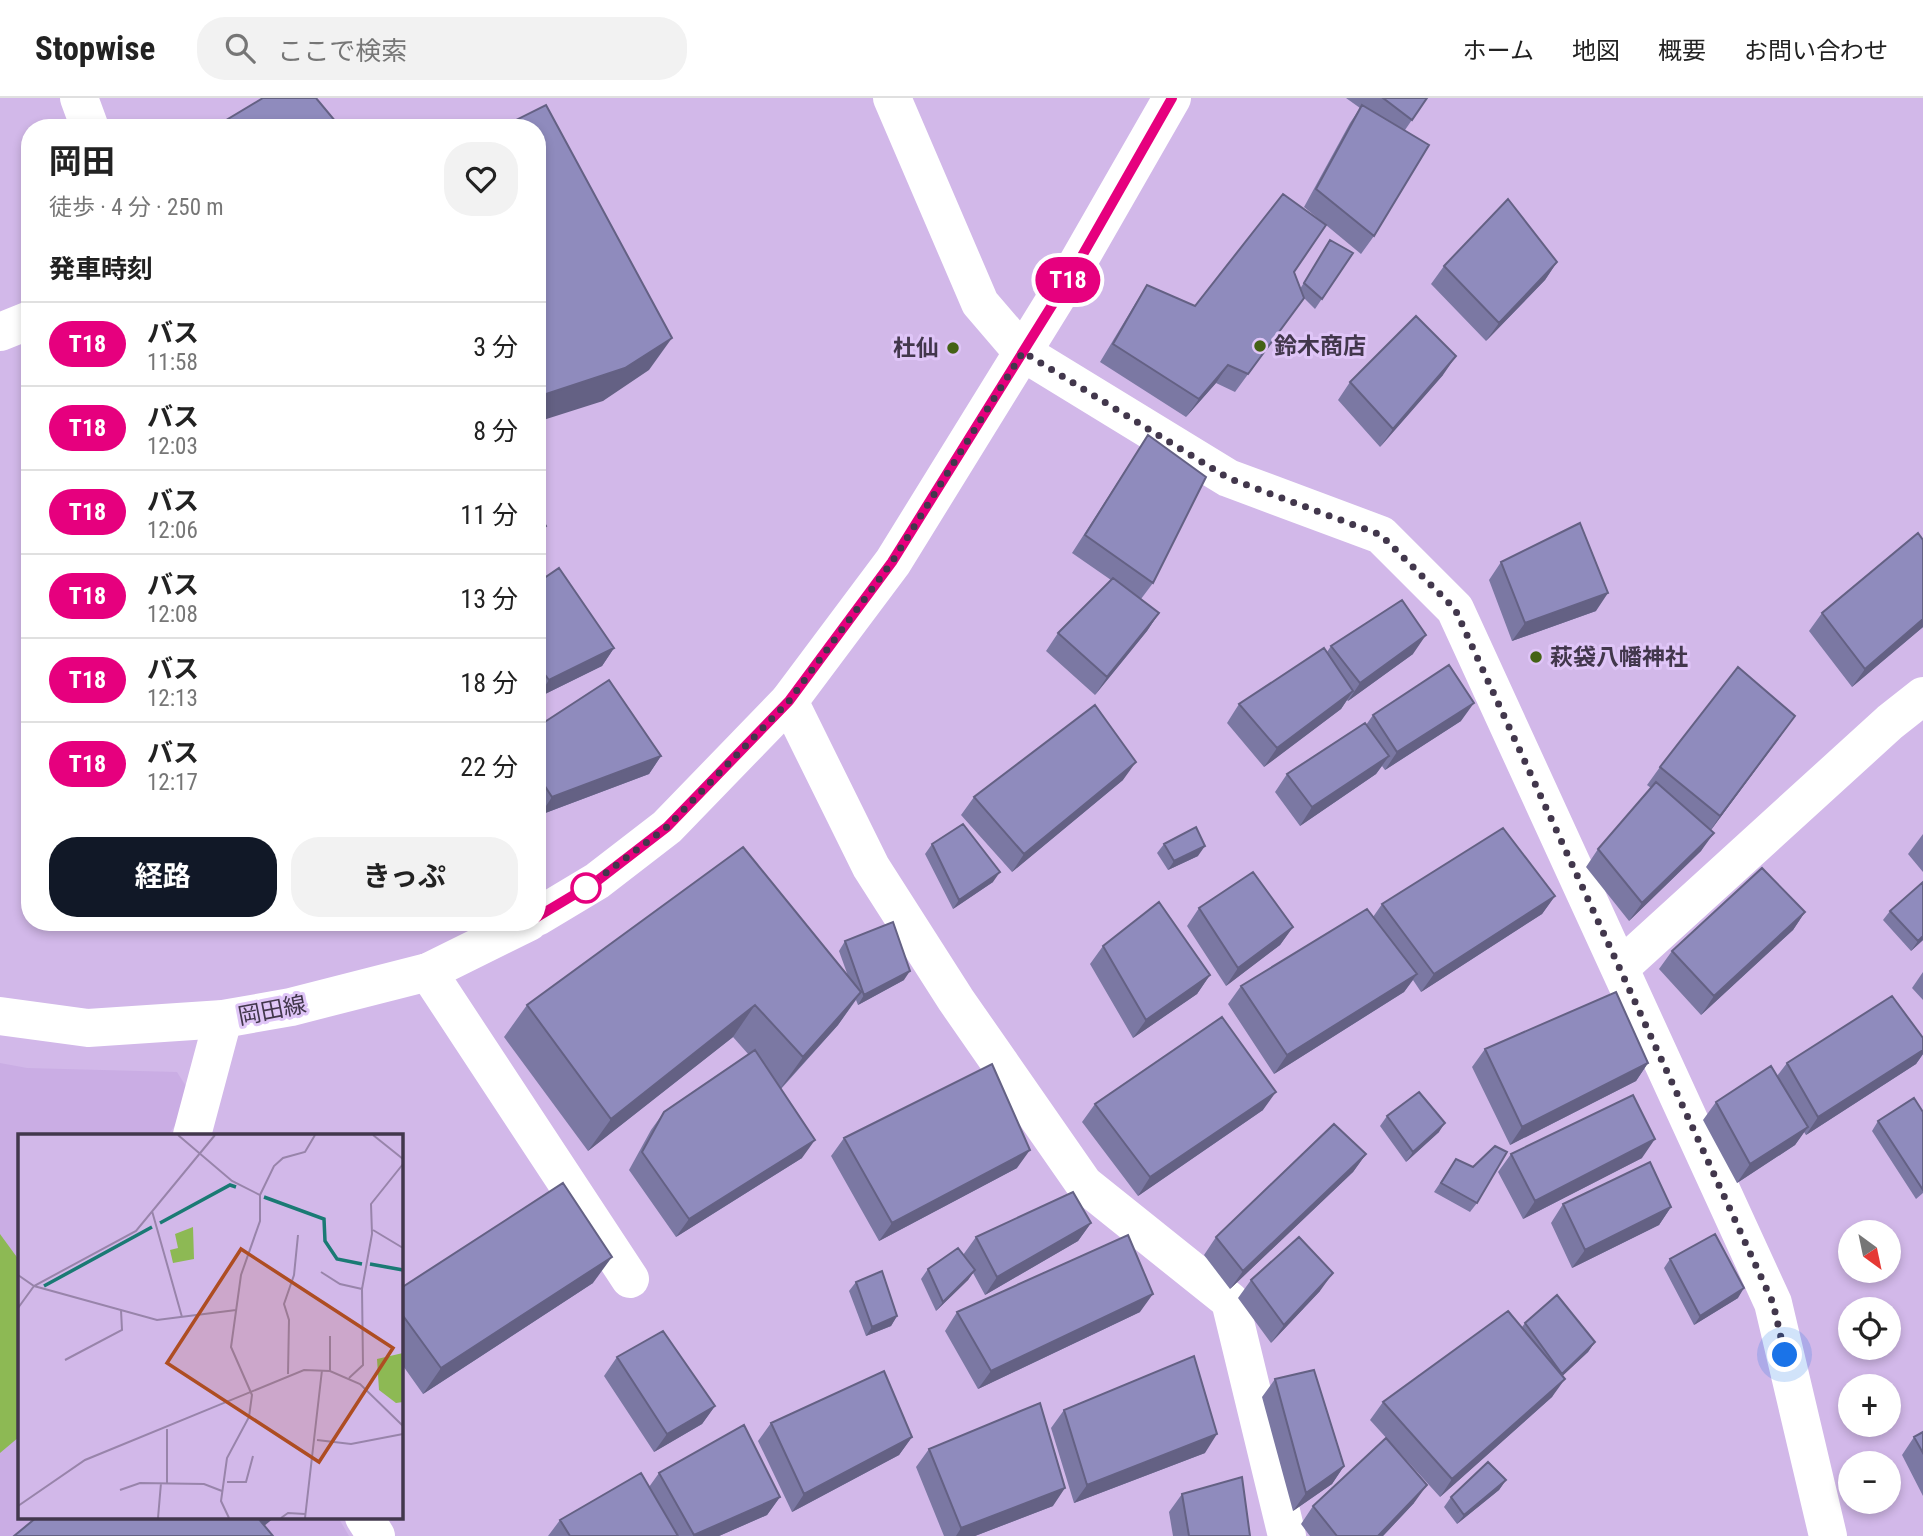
<!DOCTYPE html>
<html lang="ja">
<meta charset="utf-8">
<style>
body{margin:0;font-family:"Roboto Condensed","Noto Sans JP",sans-serif;background:#f2f2f2;color:#222;height:100vh;display:flex;flex-direction:column;font-size:26px;white-space:nowrap}
*{box-sizing:border-box;margin:0}
p{font-size:23px;color:#767676}
.icon{flex:none;width:38px;height:38px;fill:none;stroke:currentColor;stroke-width:2;stroke-linecap:round;stroke-linejoin:round}
.map{position:relative;flex:1;overflow:hidden}
.details{position:absolute;left:21px;top:21px;width:525px;height:812px;display:flex;flex-direction:column;background:#fff;border-radius:28px;box-shadow:0 4px 10px #0003}
.details>*{flex:none}
.badge{padding:0 14px;border-radius:23px;font-size:24px;line-height:46px}
.needle{width:46px;rotate:147deg}
.controls{position:absolute;left:1838px;top:1122px;display:grid;gap:14px}
.controls a{display:grid;place-items:center;width:63px;height:63px;border-radius:50%;background:#fff;box-shadow:0 4px 10px #0003;font-size:35px}
.you{position:absolute;width:35px;height:35px;margin:-18px;border:5px solid #fff;border-radius:50%;background:#1a73e8;box-shadow:0 0 0 10px #1a73e833}
.map>.badge{position:absolute;translate:-50% -50%;box-shadow:0 0 0 4px #fff}
h2{padding:0 28px;font-size:26px;line-height:63px}
.round{display:grid;place-items:center;flex:none;width:74px;height:74px;border-radius:28px;background:#f2f2f2}
.head{display:flex;align-items:center;justify-content:space-between;height:119px;padding:0 28px}
h1{font-size:33px;font-weight:700;line-height:52px}
.primary-button{display:flex;gap:14px;margin-top:auto;padding:14px 28px}
.primary-button a{flex:1;height:80px;border-radius:28px;background:#111827;color:#fff;font-size:28px;font-weight:700;line-height:80px;text-align:center}
.primary-button a+a{background:#f2f2f2;color:#222}
ul{padding:0;list-style:none}
li{display:flex;align-items:center;gap:21px;height:84px;padding:0 28px;border-top:2px solid #e0e0e0}
li div{flex:1}
li b{display:block;font-size:26px}
li em{font-style:normal}
li .badge{min-width:77px;font-weight:700;text-align:center}
header{display:flex;align-items:center;gap:42px;box-sizing:border-box;height:98px;padding:0 35px;background:#fff;border-bottom:2px solid #e0e0e0}
header strong{font-size:33px}
nav{display:flex;gap:38px;margin-inline-start:auto;font-size:24px}
.search{width:490px;height:63px;background:#f2f2f2;display:flex;align-items:center;gap:18px;box-sizing:border-box;padding:0 24px;border-radius:28px;color:#767676;font-size:26px}
.map>svg:first-child{display:block}
.built{fill:#caade4}
.green{fill:#8db954}
.lines{fill:none;stroke-linecap:round;stroke-linejoin:round}
.street{stroke:#fff;stroke-width:38}
.secondary{stroke:#fff;stroke-width:38}
.wall{fill:#7b78a3}
.shaded-wall{fill:#646184}
.building{fill:#8f8bbd;stroke:#646184;stroke-width:2}
.line-casing{stroke:#fff;stroke-width:16}
.line{stroke:#e6007e;stroke-width:10}
.walk{stroke:#42374c;stroke-width:7;stroke-dasharray:0 12.6}
.poi-dot{fill:#446215;stroke:#dfc5f7;stroke-width:2.5}
.stop-dot{fill:#fff;stroke:#e6007e;stroke-width:3.5}
.labels{text-anchor:middle;stroke-width:6;stroke-linejoin:round;paint-order:stroke}
.poi-label{font-size:23px;font-weight:bold;fill:#42374c;stroke:#dfc5f7;text-anchor:start}
.street-label{font-size:23px;fill:#42374c;stroke:#dfc5f7}
.inset-river{fill:none;stroke:#1a7a74;stroke-width:3.5}
.inset-road{fill:none;stroke:#9884aa;stroke-width:2}
.view{fill:#ae4d22;fill-opacity:0.15;stroke:#ae4d22;stroke-width:3.5}
.inset-edge{fill:none;stroke:#42374c;stroke-width:3.5}
</style>
<header>
<strong>Stopwise</strong>
<div class="search"><svg class="icon" aria-label="search" viewBox="0 0 24 24"><circle cx="10" cy="10" r="6"/><path d="M15 15l6 6"/></svg>ここで検索</div>
<nav><a>ホーム</a><a>地図</a><a>概要</a><a>お問い合わせ</a></nav>
</header>
<div class="map">
<svg width="1923" height="1438" viewBox="0 0 1923 1438">
<rect width="100%" height="100%" fill="#d2b8e9"/>
<path class="built" d="M0,965L27,970L177,974L194,1001L168,1037H19V1419H338L349,1438H0Z"/>
<path class="green" d="M0,1136L19,1162V1339L0,1355Z"/>
<g class="lines">
<path class="street" d="M892,0L980,205L1022,254L1228,380L1381,437L1455,511L1773,1205L1828,1438
M0,234L30,222
M789,603L871,769L956,902L1084,1086L1230,1203L1287,1438
M1620,870L1890,624L1923,598
M428,874L630,1181
M192,1037L223,921
M364,1419L376,1438"/>
<path class="secondary" d="M79,0L90,30
M537,819L597,783L667,729L789,603L893,464L1074,171L1172,0
M0,918L88,930L223,921L291,909L428,874L529,824"/>
</g>
<path class="wall" d="M1346,0H1427L1405,32L1374,138L1361,156L1326,127L1294,174L1300,191L1330,142L1353,155L1315,211L1304,200L1235,294L1216,285L1186,319L1100,264L1135,206L1147,187L1195,208L1326,127L1304,109L1350,25L1360,10Z
M1557,164L1545,182L1486,243L1431,186L1444,168Z
M1443,277L1380,349L1338,302L1350,284Z
M1148,337L1153,485L1141,501L1159,515L1147,533L1095,597L1046,553L1058,535L1111,482L1072,455Z
M1923,442V529L1852,589L1809,533L1822,515Z
M1501,464L1596,513L1512,543L1489,482Z
M537,485L614,550L602,568L537,600Z
M1331,548L1413,556L1348,603L1347,602L1341,611L1264,669L1227,625L1239,606L1327,554Z
M1373,617L1461,623L1385,672L1382,668L1376,676L1300,728L1275,694L1287,676L1366,627Z
M537,629L661,658L649,676L540,717L537,714Z
M1782,636L1711,732L1701,753L1629,823L1586,769L1598,751L1651,690L1647,687L1660,669Z
M1123,682L1012,774L961,717L974,699Z
M1923,736V774L1908,756Z
M932,746L993,784L953,811L925,756Z
M1164,746L1198,758L1168,772L1157,755Z
M1923,784V842L1911,853L1883,822L1890,813Z
M1555,798L1542,816L1421,894L1413,882L1404,894L1274,976L1228,906L1241,888L1373,819L1382,806Z
M1199,810L1293,829L1280,847L1226,888L1187,828Z
M1805,814L1793,832L1701,917L1659,871L1672,853Z
M845,843L904,882L858,907L856,902L838,927L781,991L802,1060L676,1139L629,1072L651,1032L664,1014L749,957L733,939L588,1053L504,939L527,907L848,878L839,853Z
M1103,848L1210,877L1197,896L1133,940L1090,866Z
M1923,874V902L1912,890Z
M1923,940V956L1916,966L1806,1037L1804,1034L1795,1047L1737,1085L1703,1022L1716,1004L1777,978L1787,965Z
M1485,951L1648,965L1636,983L1510,1047L1472,969Z
M1095,1006L1263,1012L1138,1098L1082,1024Z
M1923,1014V1095L1916,1101L1872,1033L1878,1023Z
M1387,1018L1439,1034L1406,1064L1380,1028Z
M844,1040L1017,1070L879,1143L831,1058Z
M1366,1056L1353,1074L1230,1191L1204,1157L1216,1139Z
M1511,1056L1642,1060L1523,1121L1498,1074Z
M1450,1070L1477,1105L1470,1114L1434,1094Z
M1563,1106L1671,1109L1659,1127L1572,1170L1551,1125Z
M1091,1125L1078,1143L985,1197L973,1175L968,1182L936,1213L921,1181L928,1171L963,1157L976,1139Z
M1670,1161L1738,1200L1694,1227L1664,1170Z
M1251,1182L1320,1193L1271,1245L1238,1200Z
M856,1184L897,1218L891,1228L866,1238L849,1193Z
M593,1185L423,1296L401,1265V1190Z
M957,1214H1140L978,1291L945,1233Z
M1525,1225L1595,1244L1588,1254L1562,1278L1552,1299L1440,1399L1370,1322L1383,1304L1522,1229Z
M617,1259L715,1308L702,1326L654,1354L604,1278Z
M1275,1281L1344,1368L1332,1386L1293,1413L1262,1299Z
M1064,1312L1205,1355L1074,1405L1051,1330Z
M771,1325L912,1339L899,1357L792,1414L758,1343Z
M1923,1334V1398L1902,1357L1914,1339Z
M929,1351L1053,1408L975,1438H944L916,1369Z
M659,1375L780,1399L767,1417L719,1438H548L560,1422L649,1389Z
M1506,1382L1499,1392L1457,1426L1444,1409L1451,1399Z
M1182,1396L1250,1438H1173L1169,1414Z
M1414,1405L1383,1438H1310L1301,1426L1313,1408Z"/>
<path class="shaded-wall" d="M1557,164L1545,182L1486,243L1499,225Z
M672,240L649,272L603,303L537,324V299Z
M1456,258L1443,277L1380,349L1393,331Z
M1228,267L1216,285L1186,319L1199,301Z
M1608,495L1596,513L1512,543L1525,525Z
M1159,515L1147,533L1095,597L1107,579Z
M1923,521V529L1852,589L1865,571Z
M1426,537L1413,556L1348,603L1360,585Z
M614,550L602,568L537,600L549,582Z
M1353,593L1341,611L1264,669L1277,650Z
M1474,605L1461,623L1385,672L1397,654Z
M1795,618L1782,636L1708,736L1720,718Z
M661,658L649,676L540,717L552,699Z
M1389,658L1376,676L1300,728L1312,709Z
M1136,664L1123,682L1012,774L1024,756Z
M1714,735L1701,753L1629,823L1642,805Z
M1205,748L1198,758L1168,772L1174,763Z
M1000,774L993,784L953,811L959,802Z
M1555,798L1542,816L1421,894L1434,876Z
M1805,814L1793,832L1701,917L1714,898Z
M1293,829L1280,847L1226,888L1238,870Z
M1923,838V842L1911,853L1918,843Z
M910,873L904,882L858,907L864,897Z
M1417,876L1404,894L1274,976L1287,957Z
M1210,877L1197,896L1133,940L1146,922Z
M861,894L838,927L780,991L803,959Z
M755,907L733,939L588,1053L611,1021Z
M1923,952V956L1916,966L1806,1037L1818,1019Z
M1648,965L1636,983L1510,1047L1522,1029Z
M1276,994L1263,1012L1138,1098L1150,1079Z
M1445,1025L1439,1034L1406,1064L1413,1054Z
M1808,1029L1795,1047L1737,1085L1750,1066Z
M1655,1041L1642,1060L1523,1121L1535,1103Z
M815,1042L802,1060L676,1139L689,1121Z
M1030,1052L1017,1070L879,1143L892,1125Z
M1366,1056L1353,1074L1230,1191L1243,1173Z
M1671,1109L1659,1127L1572,1170L1585,1152Z
M1091,1125L1078,1143L985,1197L997,1179Z
M612,1159L593,1185L423,1296L441,1270Z
M975,1172L968,1182L936,1213L943,1204Z
M1333,1175L1320,1193L1271,1245L1284,1227Z
M1744,1190L1738,1200L1694,1227L1700,1218Z
M1153,1196L1140,1214L978,1291L991,1273Z
M897,1218L891,1228L866,1238L872,1229Z
M1595,1244L1588,1254L1555,1285L1562,1276Z
M1565,1281L1552,1299L1440,1399L1452,1381Z
M715,1308L702,1326L654,1354L667,1336Z
M1217,1336L1205,1355L1074,1405L1087,1387Z
M912,1339L899,1357L792,1414L804,1396Z
M1344,1368L1332,1386L1293,1413L1306,1395Z
M1506,1382L1499,1392L1457,1426L1464,1417Z
M1427,1387L1414,1405L1383,1438H1378Z
M1065,1390L1053,1408L975,1438H956L961,1430Z
M780,1399L767,1417L719,1438H693Z
M259,1419H275L252,1438H245Z"/>
<path class="building" d="M263,0H316L341,30H213Z
M1383,0H1427L1412,22Z
M546,7L672,240L625,270L537,299V30H500Z
M1362,7L1429,47L1374,138L1316,91Z
M1283,96L1326,127L1294,174L1304,200L1248,276L1228,267L1199,301L1113,246L1147,187L1195,208Z
M1508,101L1557,164L1499,225L1444,168Z
M1330,142L1353,155L1322,201L1304,185Z
M1416,218L1456,258L1393,331L1350,284Z
M1148,337L1206,379L1153,485L1085,437Z
M537,413L546,428L537,436Z
M1580,425L1608,495L1525,525L1501,464Z
M1918,435L1923,442V521L1865,571L1822,515Z
M559,470L614,550L549,582L537,566V485Z
M1113,480L1159,515L1107,579L1058,535Z
M1402,502L1426,537L1360,585L1331,548Z
M1324,550L1353,593L1277,650L1239,606Z
M1449,567L1474,605L1397,654L1373,617Z
M1738,569L1795,618L1720,718L1660,669Z
M609,582L661,658L552,699L537,676V629Z
M1095,607L1136,664L1024,756L974,699Z
M1365,625L1389,658L1312,709L1287,676Z
M1656,684L1714,735L1642,805L1598,751Z
M963,726L1000,774L959,802L932,746Z
M1196,729L1205,748L1174,763L1164,746Z
M1503,730L1555,798L1434,876L1382,806Z
M743,749L861,894L803,959L755,907L611,1021L527,907Z
M1762,770L1805,814L1714,898L1672,853Z
M1253,774L1293,829L1238,870L1199,810Z
M1923,784V838L1918,843L1890,813Z
M1159,804L1210,877L1146,922L1103,848Z
M1367,811L1417,876L1287,957L1241,888Z
M893,824L910,873L864,897L845,843Z
M1616,894L1648,965L1522,1029L1485,951Z
M1892,898L1923,940V952L1818,1019L1787,965Z
M1222,919L1276,994L1150,1079L1095,1006Z
M755,952L815,1042L689,1121L642,1054L664,1014Z
M992,966L1030,1052L892,1125L844,1040Z
M1771,968L1808,1029L1750,1066L1716,1004Z
M1419,994L1445,1025L1413,1054L1387,1018Z
M1633,997L1655,1041L1535,1103L1511,1056Z
M1914,1000L1923,1014V1092L1878,1023Z
M1334,1026L1366,1056L1243,1173L1216,1139Z
M1495,1048L1507,1054L1477,1105L1441,1085L1456,1061L1473,1069Z
M1650,1064L1671,1109L1585,1152L1563,1106Z
M563,1085L612,1159L441,1270L401,1215V1190Z
M1073,1094L1091,1125L997,1179L976,1139Z
M1715,1136L1744,1190L1700,1218L1670,1161Z
M1128,1137L1153,1196L991,1273L957,1214Z
M1299,1139L1333,1175L1284,1227L1251,1182Z
M958,1150L975,1172L943,1204L928,1171Z
M882,1173L897,1218L872,1229L856,1184Z
M1557,1197L1595,1244L1562,1276L1525,1225Z
M1508,1213L1565,1281L1452,1381L1383,1304Z
M663,1233L715,1308L667,1336L617,1259Z
M1194,1258L1217,1336L1087,1387L1064,1312Z
M1314,1272L1344,1368L1306,1395L1275,1281Z
M884,1273L912,1339L804,1396L771,1325Z
M1040,1305L1065,1390L961,1430L929,1351Z
M744,1327L780,1399L694,1437L659,1375Z
M1923,1334V1355L1914,1339Z
M1386,1340L1427,1387L1378,1438H1337L1313,1408Z
M1488,1364L1506,1382L1464,1417L1451,1399Z
M641,1375L678,1438H570L560,1422Z
M1242,1379L1250,1438H1189L1182,1396Z
M37,1419H259L258,1420L273,1438H14Z"/>
<g class="lines">
<defs>
<path id="line" d="M537,819L597,783L667,729L789,603L892,464L1074,172L1172,0"/>
</defs>
<use href="#line" class="line-casing"/>
<use href="#line" class="line"/>
<path class="walk" d="M586,790L667,729L789,603L892,464L1023,254L1228,380L1381,437L1455,511L1773,1205L1785,1257"/>
</g>
<g class="poi-dot">
<circle cx="1260" cy="248" r="7"/>
<circle cx="953" cy="250" r="7"/>
<circle cx="1536" cy="559" r="7"/>
</g>
<circle class="stop-dot" cx="586" cy="790" r="14"/>
<g class="labels">
<g class="poi-label">
<text x="1274" y="256">鈴木商店</text>
<text x="939" y="258" text-anchor="end">杜仙</text>
<text x="1550" y="567">萩袋八幡神社</text>
</g>
<g class="street-label">
<text transform="translate(272 912) rotate(-11)" y="8">岡田線</text>
</g>
</g>
<g transform="translate(18 1036)">
<rect width="385" height="385" fill="#d2b8e9"/>
<path d="M175,93L176,125L155,129L152,116L160,114L157,100ZM385,219V268L378,269L361,256L359,225Z" fill="#8db954"/>
<path class="inset-river" d="M246,63L306,85L307,107L319,125L344,130M142,89L212,51L218,53M352,130L385,136M26,152L134,93"/>
<path class="inset-road" d="M160,1L214,47L242,61V87L223,141L213,213L234,261L231,283L209,324L203,367L211,384M355,1L385,25M242,61L256,32L265,24L287,18L297,1M134,77L164,183M355,96L385,114M303,138L322,150L344,155M0,141L16,152L139,186L218,176M0,174L16,152L118,97L197,1M312,202V237M47,226L104,196L103,176M270,240L271,186L266,170L276,141L280,101M331,244L345,231L344,155L354,100L353,70L385,30M149,295V349M299,306L333,310L385,300M209,348H228L235,322M102,356L122,349L186,350L204,357M0,372L67,326L286,236L312,237L342,250L385,292M140,384L143,349M263,384L270,379L287,380M287,384L304,236"/>
<path class="view" d="M223,115L375,214L301,328L149,229Z"/>
<rect width="385" height="385" class="inset-edge"/>
</g>
</svg>
<div class="controls">
<a><svg class="needle" viewBox="-14 -14 28 28"><path d="M0-13l5 13h-10z" fill="#e53935"/><path d="M0 13l5-13h-10z" fill="#767676"/></svg></a>
<a><svg class="icon" aria-label="locate" viewBox="0 0 24 24"><circle cx="12" cy="12" r="6"/><path d="M12 2v4M12 18v4M2 12h4M18 12h4"/></svg></a>
<a>+</a>
<a>−</a>
</div>
<div class="you" style="left:1785px;top:1257px"></div>
<b class="badge" style="left:1068px;top:182px;background:#e6007e;color:#fff">T18</b>
<section class="details">
<div class="head"><div><h1>岡田</h1><p>徒歩 · 4 分 · 250 m</p></div><a class="round"><svg class="icon" aria-label="heart" viewBox="0 0 24 24"><path d="M12 20l-8-8c-3-5 5-10 8-4 3-6 11-1 8 4z"/></svg></a></div>
<h2>発車時刻</h2>
<ul>
<li><span class="badge" style="background:#e6007e;color:#fff">T18</span><div><b>バス</b><p>11:58</p></div><em>3 分</em></li>
<li><span class="badge" style="background:#e6007e;color:#fff">T18</span><div><b>バス</b><p>12:03</p></div><em>8 分</em></li>
<li><span class="badge" style="background:#e6007e;color:#fff">T18</span><div><b>バス</b><p>12:06</p></div><em>11 分</em></li>
<li><span class="badge" style="background:#e6007e;color:#fff">T18</span><div><b>バス</b><p>12:08</p></div><em>13 分</em></li>
<li><span class="badge" style="background:#e6007e;color:#fff">T18</span><div><b>バス</b><p>12:13</p></div><em>18 分</em></li>
<li><span class="badge" style="background:#e6007e;color:#fff">T18</span><div><b>バス</b><p>12:17</p></div><em>22 分</em></li>
</ul>
<div class="primary-button"><a>経路</a><a>きっぷ</a></div>
</section>
</div>
